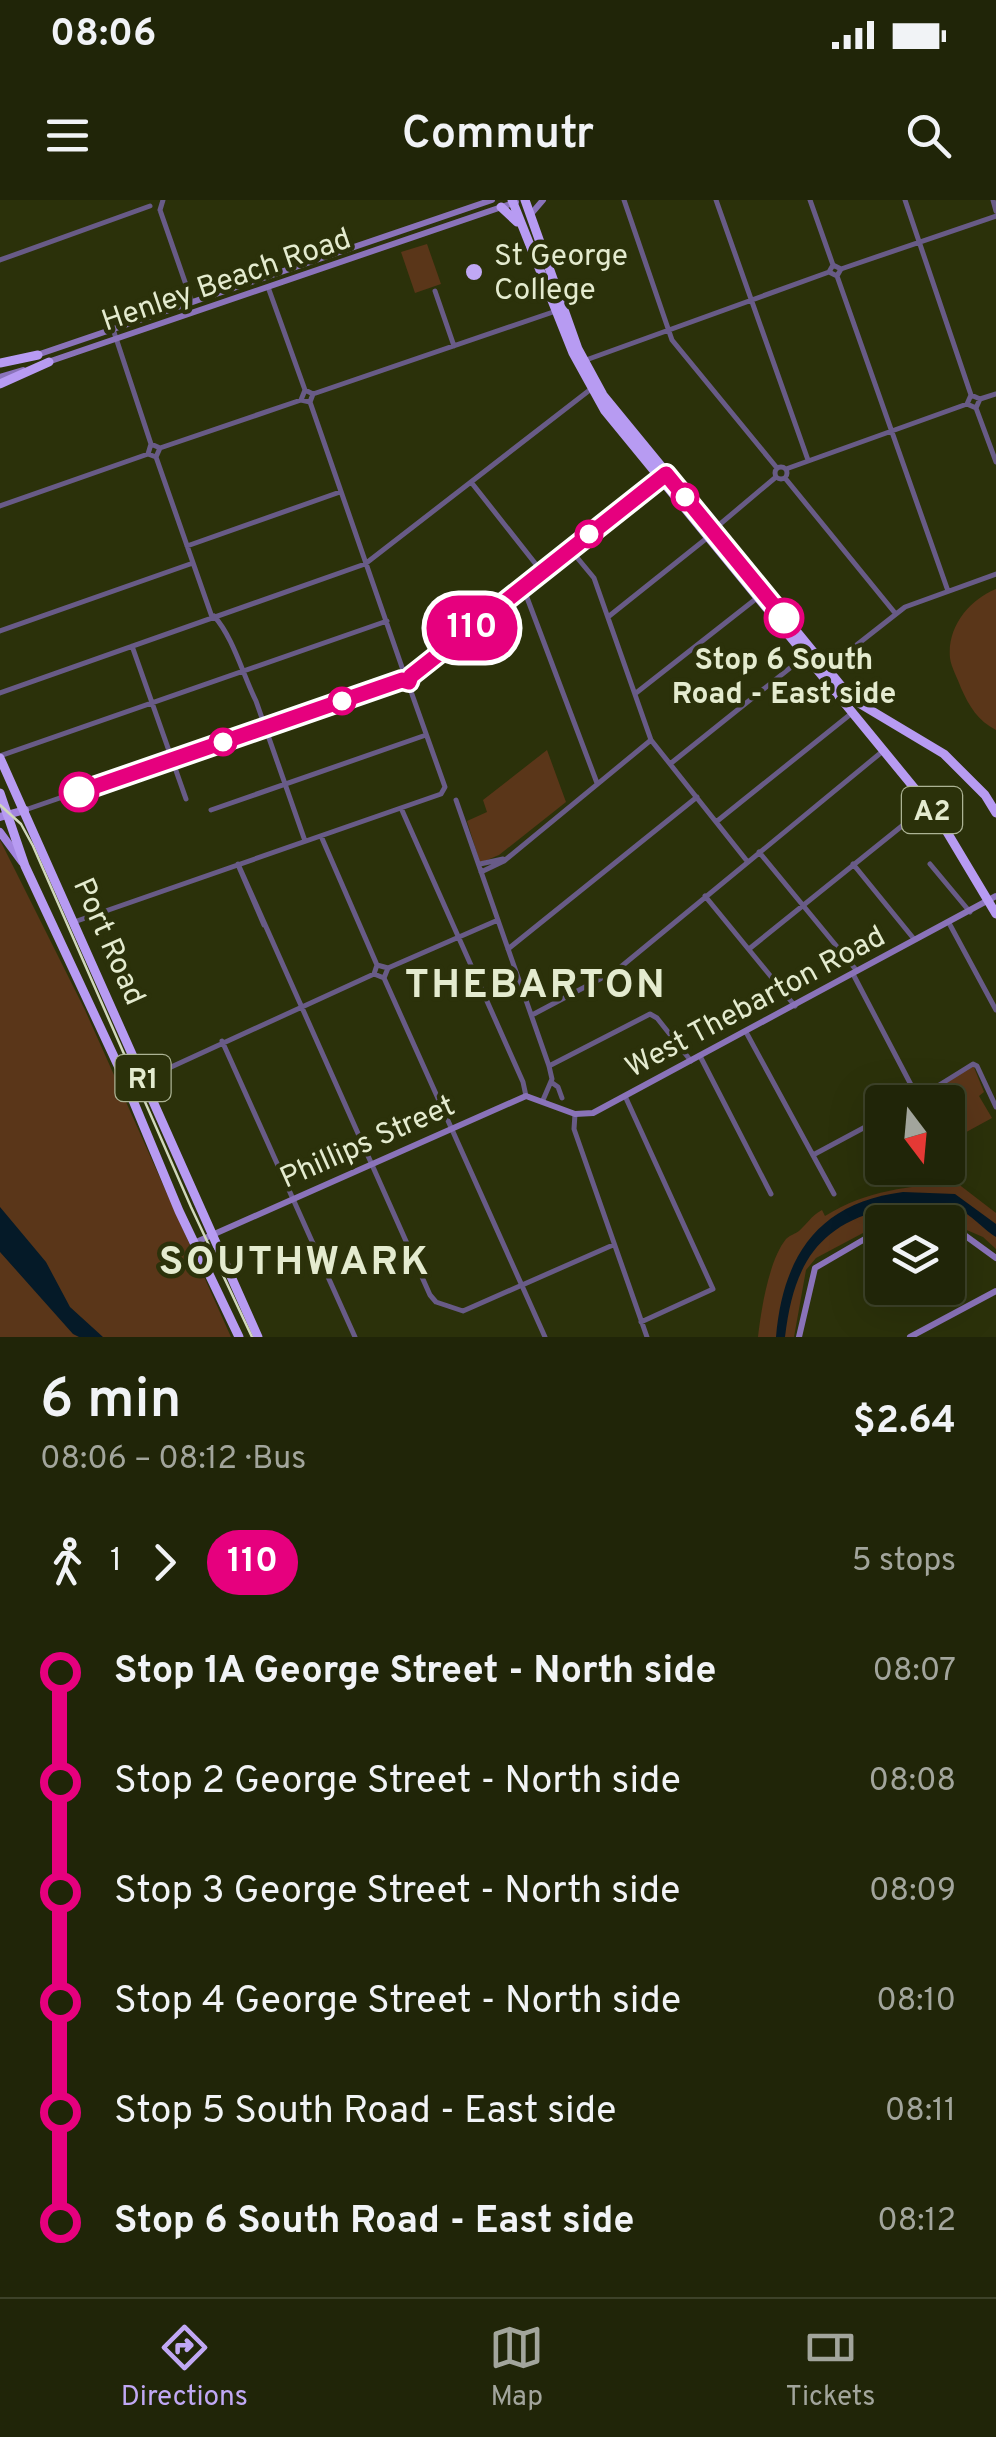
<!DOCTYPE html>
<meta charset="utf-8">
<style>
body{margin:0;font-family:Overpass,sans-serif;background:#2d3116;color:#f1f3f6;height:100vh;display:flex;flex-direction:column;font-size:38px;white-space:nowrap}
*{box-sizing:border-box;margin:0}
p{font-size:32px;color:#a2a59c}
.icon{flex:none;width:55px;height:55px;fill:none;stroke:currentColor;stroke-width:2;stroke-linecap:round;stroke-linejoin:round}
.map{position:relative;height:1137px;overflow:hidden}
.details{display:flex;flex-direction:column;background:#202508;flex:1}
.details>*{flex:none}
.badge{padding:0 20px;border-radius:32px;font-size:35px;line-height:65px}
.needle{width:65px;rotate:164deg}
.fabs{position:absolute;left:865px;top:885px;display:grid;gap:20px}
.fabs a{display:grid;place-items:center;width:100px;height:100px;border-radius:10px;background:#202508;box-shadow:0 10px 40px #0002,0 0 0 2px #3d4229;font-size:50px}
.map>.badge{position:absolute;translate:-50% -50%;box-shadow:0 0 0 5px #fff}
.legs{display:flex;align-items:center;gap:15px;height:110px;padding:0 40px;font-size:32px}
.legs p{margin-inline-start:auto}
.headline{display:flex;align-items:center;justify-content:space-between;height:170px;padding:0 40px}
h1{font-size:55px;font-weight:600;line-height:75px}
ul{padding:0 40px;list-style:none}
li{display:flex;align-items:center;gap:35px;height:110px;font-size:38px}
li i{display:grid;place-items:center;width:15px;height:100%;margin:0 12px;background:currentColor}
li i::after{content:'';width:25px;height:25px;margin:-12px;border:8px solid;border-radius:50%;background:#202508}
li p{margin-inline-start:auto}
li:first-child i{background:linear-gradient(#0000 50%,currentColor 0)}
li:last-child i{background:linear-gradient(currentColor 50%,#0000 0)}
.status{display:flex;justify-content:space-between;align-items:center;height:70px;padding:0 50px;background:#202508;direction:ltr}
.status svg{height:28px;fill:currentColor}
header{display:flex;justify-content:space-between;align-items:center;height:130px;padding:0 40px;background:#202508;font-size:45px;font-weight:600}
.dock{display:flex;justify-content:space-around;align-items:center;height:140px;border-top:2px solid #3d4229;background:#202508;font-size:28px;color:#a2a59c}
.dock a{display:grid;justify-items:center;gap:5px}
.dock .on{color:#c0a8f4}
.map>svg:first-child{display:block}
.green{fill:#5a3619}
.water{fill:#051a28}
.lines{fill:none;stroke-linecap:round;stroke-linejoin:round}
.street{stroke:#685b87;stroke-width:5}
.secondary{stroke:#8a73b9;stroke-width:6}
.primary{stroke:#a385df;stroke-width:8}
.highway{stroke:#b79bf2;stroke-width:9}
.tram{stroke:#d0d7ba;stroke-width:2.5}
.line-1-casing{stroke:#fff;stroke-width:22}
.line-1{stroke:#e6007e;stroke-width:15}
.poi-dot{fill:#c0a8f4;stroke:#2b310a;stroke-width:4}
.stop-1-dot{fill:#fff;stroke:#e6007e;stroke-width:5}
.labels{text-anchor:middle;stroke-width:9;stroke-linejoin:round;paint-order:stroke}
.shield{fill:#2b310a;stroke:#acb394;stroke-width:2.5}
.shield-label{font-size:28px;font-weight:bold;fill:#e4ebcf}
.poi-label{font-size:30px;fill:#e4ebcf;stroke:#2b310a;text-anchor:start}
.street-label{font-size:30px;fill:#e4ebcf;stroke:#2b310a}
.stop-label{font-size:30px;font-weight:bold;fill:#e4ebcf;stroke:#2b310a}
.district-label{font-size:40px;font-weight:bold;letter-spacing:2.5px;fill:#e4ebcf;stroke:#2b310a}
</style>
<div class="status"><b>08:06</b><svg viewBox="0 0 49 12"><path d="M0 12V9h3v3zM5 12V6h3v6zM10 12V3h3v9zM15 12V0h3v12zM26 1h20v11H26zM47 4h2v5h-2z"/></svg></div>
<header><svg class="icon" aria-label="menu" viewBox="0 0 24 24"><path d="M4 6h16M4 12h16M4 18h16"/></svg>Commutr<svg class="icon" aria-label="search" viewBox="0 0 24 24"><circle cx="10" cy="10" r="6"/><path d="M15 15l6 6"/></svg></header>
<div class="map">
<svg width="996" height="1137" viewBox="0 0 996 1137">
<rect width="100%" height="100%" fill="#2b310a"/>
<path class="green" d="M427,44L441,84L415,93L401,52Z
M996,389V530C978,521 969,506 961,488C958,479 951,467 950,458C947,427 969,400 996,389Z
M547,550L566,602L499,655L480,663L467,621L487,612L483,600Z
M0,640L85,810L231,1137H0Z
M973,865L984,892L979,896L992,918L948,942V902H925L923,899Z
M957,983L996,1013V1049L983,1037L948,1022L893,1017L816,1058L806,1070L794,1137H758C761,1110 769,1060 786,1039C790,1035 795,1034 799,1031C808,1023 810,1017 822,1010L825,1016C867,990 909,986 957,983Z"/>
<path class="water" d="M903,992L955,994L996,1024V1037C981,1028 969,1011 951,1006C928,1000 903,1004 881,1010C813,1028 793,1071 785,1137H776C783,1056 818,1003 903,992Z
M0,1007L46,1062L70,1107L103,1137H79L73,1134L0,1052Z"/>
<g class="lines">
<path class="street" d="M624,0L672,140L777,268
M716,0L808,260
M810,0L833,65
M905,0L971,195
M993,0L996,11
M160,10L192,102
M160,10L163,0
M0,60L150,6
M841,69L996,16
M837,76L841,69L833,65L829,72L837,76L948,391
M268,87L305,190L301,200L310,202L313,194L305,190
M435,91L454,146
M113,129L151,244L148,254L156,257L160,248L151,244
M586,160L829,72
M313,194L556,111
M980,199L996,194
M310,202L404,473
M976,208L980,199L971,195L967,204L976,208L996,262
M160,248L301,200
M156,257L212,417
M775 273a6 6 0 1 1 12 0a6 6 0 1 1-12 0Z
M786,269L967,204
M785,278L895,413
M471,282L542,372
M0,306L148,254
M713,330L776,277
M187,346L340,292
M570,349L594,378L651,540L747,661
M523,387L597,583
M214,416C233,437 243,475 256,501L305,641
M608,417L707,338
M0,431L193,363
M132,446L186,599
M826,469L905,407L996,374
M0,493L365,364L591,189
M636,493L757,398
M0,556L387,421
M670,564L805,456
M456,600L549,866L552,879L543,900
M401,608L523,882L526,896
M25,610L402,480L409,482L411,476L660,278
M211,610L426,535
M716,622L852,513
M321,636L377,765
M759,652L857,771
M238,664L430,1095L436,1102L463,1111L613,1045
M480,664L503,659
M853,664L914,739
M930,664L970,712
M239,667L264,725
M481,672L504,661L651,540
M705,696L795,806
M74,722L441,594L445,587L408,483
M949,723L996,810
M508,749L697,597
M749,749L928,605
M388,768L498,720
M853,774L920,902
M384,778L374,774L377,765L388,768L384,778L545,1137
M532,815L617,770L883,551
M746,832L834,994
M222,841L355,1137
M700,856L771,994
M549,866L650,814L657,818L691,861
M145,879L374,774
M551,882L558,887L562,898
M625,896L713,1089L641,1122
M912,902L973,864L977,866L996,907
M575,914L574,929L647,1137
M948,953L961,979
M813,955L882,918"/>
<path class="secondary" d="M531,14L543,0
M34,156L492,0
M45,163L516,2
M0,177L23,170
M948,1031L963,1034L996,1058
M194,1043L526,896L575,914L593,913L996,696
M799,1137L815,1068L882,1029
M910,1137L996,1091"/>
<path class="primary" d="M0,617L25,610
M0,632L22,662"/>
<path class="highway" d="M512,0L573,153L605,211L938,617L996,714
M525,0L578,149L603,195L852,499L944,554L985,595L996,613
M501,7L517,22
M0,163L38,155
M0,184L49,162
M0,558L258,1137
M0,593L25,666L122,874L179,1011L239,1137"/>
<path class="tram" d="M0,605L21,624L33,646L191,1007L252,1137"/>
</g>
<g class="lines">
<defs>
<path id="line-1" d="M79,592L402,480L409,482L411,476L666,274L784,418"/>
</defs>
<use href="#line-1" class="line-1-casing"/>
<use href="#line-1" class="line-1"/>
</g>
<circle class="poi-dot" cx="474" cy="72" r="10"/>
<g class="stop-1-dot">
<circle cx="685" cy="297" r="12"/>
<circle cx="589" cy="334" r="12"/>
<circle cx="784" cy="418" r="18"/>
<circle cx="342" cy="501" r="12"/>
<circle cx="223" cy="542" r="12"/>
<circle cx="79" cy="592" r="18"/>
</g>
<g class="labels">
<g class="shield">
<rect x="902" y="587" width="60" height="46" rx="8"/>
<rect x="115.5" y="855" width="55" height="46" rx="8"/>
</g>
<g class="shield-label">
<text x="932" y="620">A2</text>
<text x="143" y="888">R1</text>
</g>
<g class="poi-label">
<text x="494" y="65">St George<tspan x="494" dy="34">College</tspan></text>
</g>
<g class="street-label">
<text transform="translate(226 79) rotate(-19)" y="10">Henley Beach Road</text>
<text transform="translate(110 741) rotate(66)" y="10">Port Road</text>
<text transform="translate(755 801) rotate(-28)" y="10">West Thebarton Road</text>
<text transform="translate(367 941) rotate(-24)" y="10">Phillips Street</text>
</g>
<g class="stop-label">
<text x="784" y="469">Stop 6 South<tspan x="784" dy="34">Road - East side</tspan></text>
</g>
<g class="district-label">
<text x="536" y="797">THEBARTON</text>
<text x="295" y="1074">SOUTHWARK</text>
</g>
</g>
</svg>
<div class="fabs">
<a><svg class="needle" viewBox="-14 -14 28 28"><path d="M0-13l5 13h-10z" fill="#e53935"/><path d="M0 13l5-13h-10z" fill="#a2a59c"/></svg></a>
<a><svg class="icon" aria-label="layers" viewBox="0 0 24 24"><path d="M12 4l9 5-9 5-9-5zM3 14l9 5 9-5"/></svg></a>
</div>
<b class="badge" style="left:472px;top:428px;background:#e6007e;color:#fff">110</b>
</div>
<section class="details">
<div class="headline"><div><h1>6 min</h1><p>08:06 – 08:12 · Bus</p></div><b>$2.64</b></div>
<div class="legs"><svg class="icon" aria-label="walk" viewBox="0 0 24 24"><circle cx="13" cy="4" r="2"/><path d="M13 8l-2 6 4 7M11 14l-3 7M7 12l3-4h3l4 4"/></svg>1<svg class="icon" aria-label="forward" viewBox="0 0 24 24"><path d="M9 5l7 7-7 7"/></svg><b class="badge" style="background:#e6007e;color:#fff">110</b><p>5 stops</p></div>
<ul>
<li><i style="color:#e6007e"></i><b>Stop 1A George Street - North side</b><p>08:07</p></li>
<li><i style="color:#e6007e"></i><span>Stop 2 George Street - North side</span><p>08:08</p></li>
<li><i style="color:#e6007e"></i><span>Stop 3 George Street - North side</span><p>08:09</p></li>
<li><i style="color:#e6007e"></i><span>Stop 4 George Street - North side</span><p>08:10</p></li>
<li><i style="color:#e6007e"></i><span>Stop 5 South Road - East side</span><p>08:11</p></li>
<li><i style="color:#e6007e"></i><b>Stop 6 South Road - East side</b><p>08:12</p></li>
</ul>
</section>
<nav class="dock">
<a class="on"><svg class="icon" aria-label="directions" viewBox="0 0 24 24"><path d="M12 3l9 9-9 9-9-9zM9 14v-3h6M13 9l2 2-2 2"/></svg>Directions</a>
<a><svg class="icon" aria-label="map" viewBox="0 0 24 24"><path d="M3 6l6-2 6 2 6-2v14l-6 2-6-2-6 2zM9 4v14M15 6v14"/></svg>Map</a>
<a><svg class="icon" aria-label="tickets" viewBox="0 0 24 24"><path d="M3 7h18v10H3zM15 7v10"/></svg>Tickets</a>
</nav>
